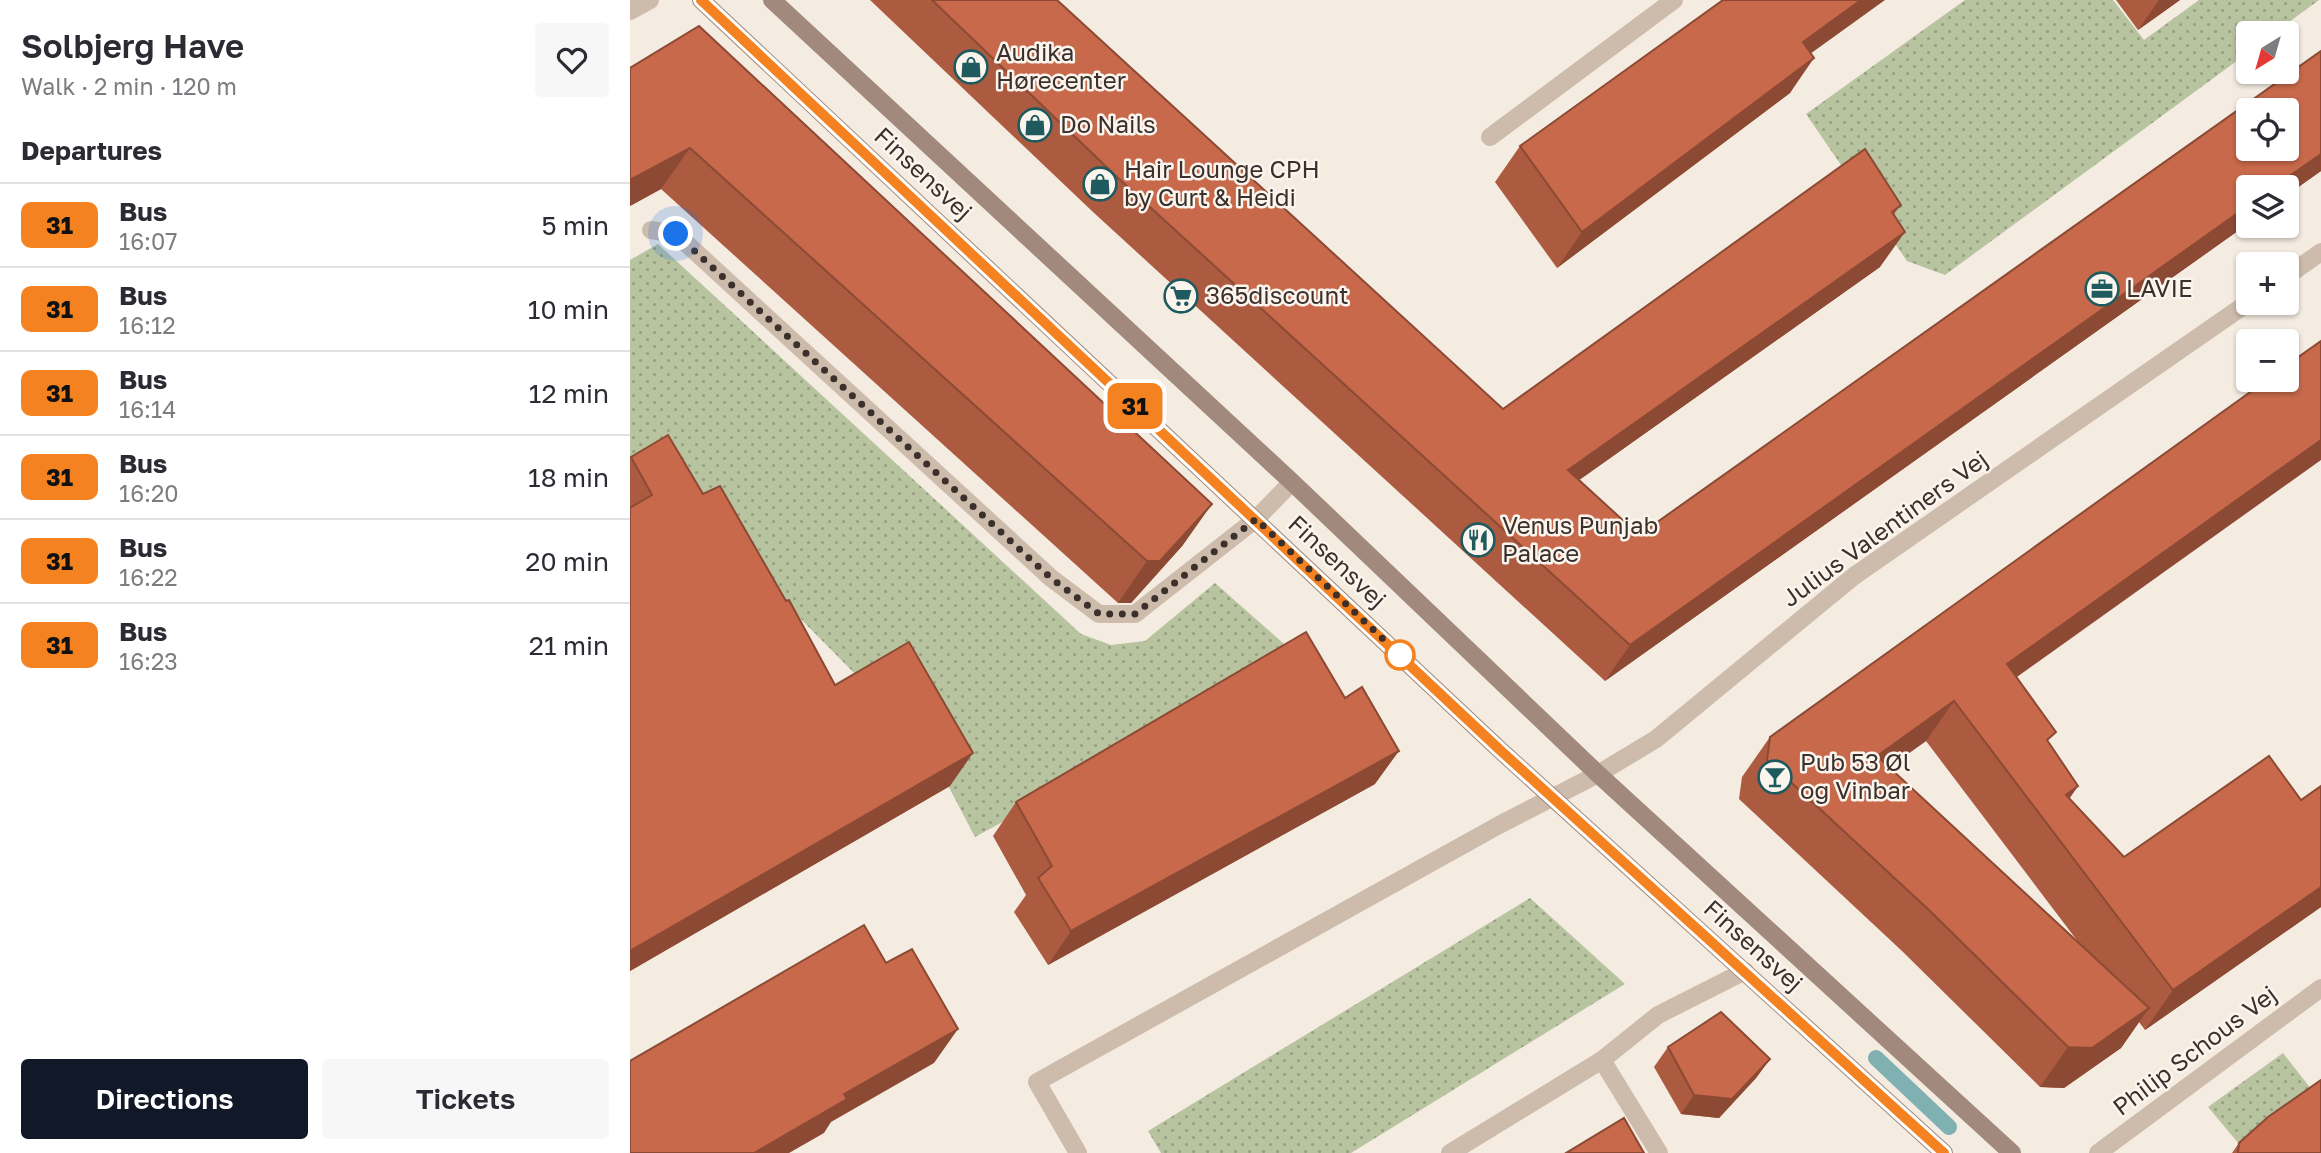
<!DOCTYPE html>
<meta charset="utf-8">
<style>
body{margin:0;font-family:"Golos Text",sans-serif;background:#f7f7f7;color:#2b2b33;height:100vh;display:flex;flex-direction:column;font-size:26px;white-space:nowrap}
*{box-sizing:border-box;margin:0}
p{font-size:23px;color:#7c7c81}
.icon{flex:none;width:38px;height:38px;fill:none;stroke:currentColor;stroke-width:2;stroke-linecap:round;stroke-linejoin:round}
.map{position:relative;flex:1;overflow:hidden}
.panel{display:flex;flex-direction:column;background:#fff;width:630px}
.panel>*{flex:none}
.badge{padding:0 14px;border-radius:10px;font-size:24px;line-height:46px}
.needle{width:46px;rotate:217deg}
.controls{position:absolute;left:1606px;top:21px;display:grid;gap:14px}
.controls a{display:grid;place-items:center;width:63px;height:63px;border-radius:7px;background:#fff;box-shadow:0 2px 5px #0004;font-size:35px}
.you{position:absolute;width:35px;height:35px;margin:-18px;border:5px solid #fff;border-radius:50%;background:#1a73e8;box-shadow:0 0 0 10px #1a73e833}
.map>.badge{position:absolute;translate:-50% -50%;box-shadow:0 0 0 4px #fff}
h2{padding:0 21px;font-size:26px;line-height:63px}
.round{display:grid;place-items:center;flex:none;width:74px;height:74px;border-radius:7px;background:#f7f7f7}
.head{display:flex;align-items:center;justify-content:space-between;height:119px;padding:0 21px}
h1{font-size:33px;font-weight:600;line-height:52px}
.button{display:flex;gap:14px;margin-top:auto;padding:14px 21px}
.button a{flex:1;height:80px;border-radius:7px;background:#111827;color:#fff;font-size:28px;font-weight:600;line-height:80px;text-align:center}
.button a+a{background:#f7f7f7;color:#2b2b33}
ul{padding:0;list-style:none}
li{display:flex;align-items:center;gap:21px;height:84px;padding:0 21px;border-top:2px solid #e1e1e2}
li div{flex:1}
li b{display:block;font-size:26px}
li em{font-style:normal}
li .badge{min-width:77px;font-weight:700;text-align:center}
main{display:flex;flex:1;min-height:0}
.map>svg:first-child{display:block}
.park{fill:url(#park-dots)}
.lines{fill:none;stroke-linecap:round;stroke-linejoin:round}
.stream{stroke:#7fb0b2;stroke-width:16}
.lane{stroke:#cdbbac;stroke-width:18}
.street{stroke:#cdbbac;stroke-width:18}
.secondary{stroke:#a18a7d;stroke-width:18}
.wall{fill:#ac5a40;fill-rule:evenodd}
.shaded-wall{fill:#8c4a34}
.building{fill:#c8694b;stroke:#8c4a34;stroke-width:2;fill-rule:evenodd}
.line-casing{stroke:#fff;stroke-width:16}
.line{stroke:#f58220;stroke-width:10}
.walk{stroke:#3b302b;stroke-width:7;stroke-dasharray:0 12.6}
.stop-dot{fill:#fff;stroke:#f58220;stroke-width:3.5}
.labels{text-anchor:middle;stroke-width:5;stroke-linejoin:round;paint-order:stroke}
.poi-label{font-size:24px;fill:#3b302b;stroke:#fbf5ee;text-anchor:start}
.street-label{font-size:24px;fill:#3b302b;stroke:#fbf5ee}
</style>
<main>
<section class="panel">
<div class="head"><div><h1>Solbjerg Have</h1><p>Walk · 2 min · 120 m</p></div><a class="round"><svg class="icon" aria-label="heart" viewBox="0 0 24 24"><path d="M12 20l-8-8c-3-5 5-10 8-4 3-6 11-1 8 4z"/></svg></a></div>
<h2>Departures</h2>
<ul>
<li><span class="badge" style="background:#f58220;color:#111">31</span><div><b>Bus</b><p>16:07</p></div><em>5 min</em></li>
<li><span class="badge" style="background:#f58220;color:#111">31</span><div><b>Bus</b><p>16:12</p></div><em>10 min</em></li>
<li><span class="badge" style="background:#f58220;color:#111">31</span><div><b>Bus</b><p>16:14</p></div><em>12 min</em></li>
<li><span class="badge" style="background:#f58220;color:#111">31</span><div><b>Bus</b><p>16:20</p></div><em>18 min</em></li>
<li><span class="badge" style="background:#f58220;color:#111">31</span><div><b>Bus</b><p>16:22</p></div><em>20 min</em></li>
<li><span class="badge" style="background:#f58220;color:#111">31</span><div><b>Bus</b><p>16:23</p></div><em>21 min</em></li>
</ul>
<div class="button"><a>Directions</a><a>Tickets</a></div>
</section>
<div class="map">
<svg width="1691" height="1153" viewBox="0 0 1691 1153">
<defs>
<pattern id="park-dots" width="8" height="8" patternUnits="userSpaceOnUse" patternTransform="scale(1.75)"><rect width="8" height="8" fill="#b8c4a0"/><path d="M2 2h.1M6 6h.1" fill="none" stroke="#97a083" stroke-width="1.8" stroke-linecap="round"/></pattern>
</defs>
<rect width="100%" height="100%" fill="#f4ebe1"/>
<path class="park" d="M1335,0H1483L1514,40L1569,0H1689L1644,33H1619V52L1315,275L1277,261L1176,114Z
M28,244L451,634L481,645L515,641L585,583L671,659L345,837L257,669L230,679L8,454L0,458V260Z
M900,898L995,984L721,1153H531L518,1131Z
M1653,1053L1688,1098L1614,1150L1578,1107Z"/>
<g class="lines">
<path class="stream" d="M1246,1058L1319,1127"/>
<path class="lane" d="M21,230L46,234L421,578L469,614H505L626,519L662,482
M972,1060L1029,1153
M820,1153L972,1060L1028,1015L1115,971"/>
<path class="street" d="M0,11L20,0
M860,137L1044,0
M1657,276L1691,252
M448,1153L407,1082L869,825L968,774L1026,739L1224,576L1619,302
M1468,1153L1691,988"/>
<path class="secondary" d="M71,0L870,750L1314,1153
M142,0L662,482L968,774L1382,1153"/>
</g>
<path class="wall" d="M240,0H427L873,409L1271,205L1264,214L1250,267L949,480L1009,535L1691,51V171L1657,195L1619,187V223L975,681L463,212Z
M1486,0H1550L1508,30Z
M1181,53L1160,93L927,268L865,182L890,146Z
M0,68L553,545L501,603H488L31,189L0,206Z
M1,457L73,494L205,685L320,786L0,971V458Z
M1386,677L1418,743L1448,786L1439,799L1494,857L1671,800L1691,786V907L1515,1030L1509,1022L1491,1048L1434,1088L1410,1087L1272,951L1109,799L1112,777L1140,737ZM1296,741L1449,943L1259,767Z
M745,784L418,965L384,912L396,895L363,836L386,802Z
M1038,1047L1140,1059L1126,1078L1089,1118L1051,1114L1024,1067Z
M1609,1143L1691,1153H1602Z"/>
<path class="shaded-wall" d="M1231,0H1255L1148,77L1173,42Z
M1529,0H1550L1508,30Z
M1184,58L1160,93L927,268L952,232Z
M60,148L31,189L0,206V180Z
M1691,154V171L1657,195V187H1644Z
M1619,205V223L975,681L1000,645Z
M1275,232L1250,267L914,505L938,470Z
M1691,440V460L1349,704L1377,664Z
M582,504L553,545L501,603H488L517,561Z
M1324,701L1296,741L1219,796L1247,756Z
M769,751L745,784L418,965L441,931Z
M343,753L320,786L0,971V951Z
M1448,786L1420,826L1436,795Z
M1691,887V907L1515,1030L1543,990Z
M1519,1008L1491,1048L1434,1088L1410,1087L1438,1047Z
M328,1029L304,1063L201,1122L194,1133L159,1153H124L214,1094Z
M1140,1059L1126,1078L1089,1118L1051,1114L1064,1095Z"/>
<path class="building" d="M302,0H427L873,409L1235,149L1271,205L1262,212L1275,232L938,470L1009,535L1691,51V154L1644,187H1619V205L1000,645L487,177ZM1619,110H1657V149H1619Z
M1093,0H1231L1173,42L1184,58L952,232L890,146Z
M69,26L582,504L530,561H517L60,148L0,180V68Z
M1691,341V440L1377,664L1426,732L1417,740L1448,786L1436,795L1494,857L1639,756L1671,800L1691,786V887L1543,990L1324,701L1247,756L1519,1008L1462,1048L1438,1047L1300,911L1137,760L1140,737L1637,380H1657V365Z
M38,435L73,494L90,486L156,601L159,600L205,685L279,642L343,753L0,951V508L22,495L1,457Z
M676,632L715,698L732,687L769,751L441,931L408,878L422,866L386,802Z
M234,925L256,963L282,949L328,1029L214,1094L217,1099L124,1153H0V1061Z
M1091,1012L1140,1059L1102,1099L1064,1095L1038,1047Z
M1691,1080V1153H1608L1609,1143L1638,1117Z
M994,1118L1014,1153H936Z"/>
<g class="lines">
<defs>
<path id="line" d="M71,0L870,750L1314,1153"/>
</defs>
<use href="#line" class="line-casing"/>
<use href="#line" class="line"/>
<path class="walk" d="M46,234L421,578L469,614H505L626,519L770,655"/>
</g>
<defs>
<symbol id="shop-ring" viewBox="-11 -11 22 22"><circle r="9.5" fill="#fbf5ee" stroke="#1f5a5e" stroke-width="1.5"/><path d="M-5-2.5h2.3a2.7 3.5 0 0 1 5.4 0H5L5.5 6h-11ZM-1.5-2.5h3a1.5 2.3 0 0 0-3 0Z" fill="#1f5a5e"/></symbol>
<symbol id="office-ring" viewBox="-11 -11 22 22"><circle r="9.5" fill="#fbf5ee" stroke="#1f5a5e" stroke-width="1.5"/><path d="M-6-3h4V-5.5h4V-3h4V5H-6ZM-1-4.5V-3h2v-1.5ZM-6 0V1H6V0Z" fill="#1f5a5e"/></symbol>
<symbol id="supermarket-ring" viewBox="-11 -11 22 22"><circle r="9.5" fill="#fbf5ee" stroke="#1f5a5e" stroke-width="1.5"/><path d="M-6-5.5h2.5l.6 2H6L4.5 2H-2.5L-4.4-4H-6ZM-1.5 3.2a1.3 1.3 0 1 0 .1 0ZM3 3.2a1.3 1.3 0 1 0 .1 0Z" fill="#1f5a5e"/></symbol>
<symbol id="restaurant-ring" viewBox="-11 -11 22 22"><circle r="9.5" fill="#fbf5ee" stroke="#1f5a5e" stroke-width="1.5"/><path d="M-5-6h1v4h1v-4h1v4h1v-4h1v5L-1.5 .5V6h-2V.5L-5-1ZM5-6V6H3V1.5H1.5Q1.5-4 5-6Z" fill="#1f5a5e"/></symbol>
<symbol id="bar-ring" viewBox="-11 -11 22 22"><circle r="9.5" fill="#fbf5ee" stroke="#1f5a5e" stroke-width="1.5"/><path d="M-6-5H6L.8 .8V4.5H3.5V6h-7V4.5H-.8V.8Z" fill="#1f5a5e"/></symbol>
</defs>
<g fill-rule="evenodd">
<use href="#shop-ring" x="322" y="48" width="38" height="38"/>
<use href="#shop-ring" x="386" y="106" width="38" height="38"/>
<use href="#shop-ring" x="451" y="165" width="38" height="38"/>
<use href="#office-ring" x="1453" y="270" width="38" height="38"/>
<use href="#supermarket-ring" x="532" y="277" width="38" height="38"/>
<use href="#restaurant-ring" x="829" y="521" width="38" height="38"/>
<use href="#bar-ring" x="1126" y="758" width="38" height="38"/>
</g>
<circle class="stop-dot" cx="770" cy="655" r="14"/>
<g class="labels">
<g class="poi-label">
<text x="366" y="61">Audika<tspan x="366" dy="28">Hørecenter</tspan></text>
<text x="430" y="133">Do Nails</text>
<text x="494" y="178">Hair Lounge CPH<tspan x="494" dy="28">by Curt &amp; Heidi</tspan></text>
<text x="1496" y="297">LAVIE</text>
<text x="576" y="304">365discount</text>
<text x="872" y="534">Venus Punjab<tspan x="872" dy="28">Palace</tspan></text>
<text x="1170" y="771">Pub 53 Øl<tspan x="1170" dy="28">og Vinbar</tspan></text>
</g>
<g class="street-label">
<text transform="translate(293 174) rotate(43)" y="8">Finsensvej</text>
<text transform="translate(1255 529) rotate(-36)" y="8">Julius Valentiners Vej</text>
<text transform="translate(707 562) rotate(43)" y="8">Finsensvej</text>
<text transform="translate(1123 946) rotate(42)" y="8">Finsensvej</text>
<text transform="translate(1565 1051) rotate(-37)" y="8">Philip Schous Vej</text>
</g>
</g>
</svg>
<div class="controls">
<a><svg class="needle" viewBox="-14 -14 28 28"><path d="M0-13l5 13h-10z" fill="#e53935"/><path d="M0 13l5-13h-10z" fill="#7c7c81"/></svg></a>
<a><svg class="icon" aria-label="locate" viewBox="0 0 24 24"><circle cx="12" cy="12" r="6"/><path d="M12 2v4M12 18v4M2 12h4M18 12h4"/></svg></a>
<a><svg class="icon" aria-label="layers" viewBox="0 0 24 24"><path d="M12 4l9 5-9 5-9-5zM3 14l9 5 9-5"/></svg></a>
<a>+</a>
<a>−</a>
</div>
<div class="you" style="left:46px;top:234px"></div>
<b class="badge" style="left:505px;top:406px;background:#f58220;color:#111">31</b>
</div>
</main>
